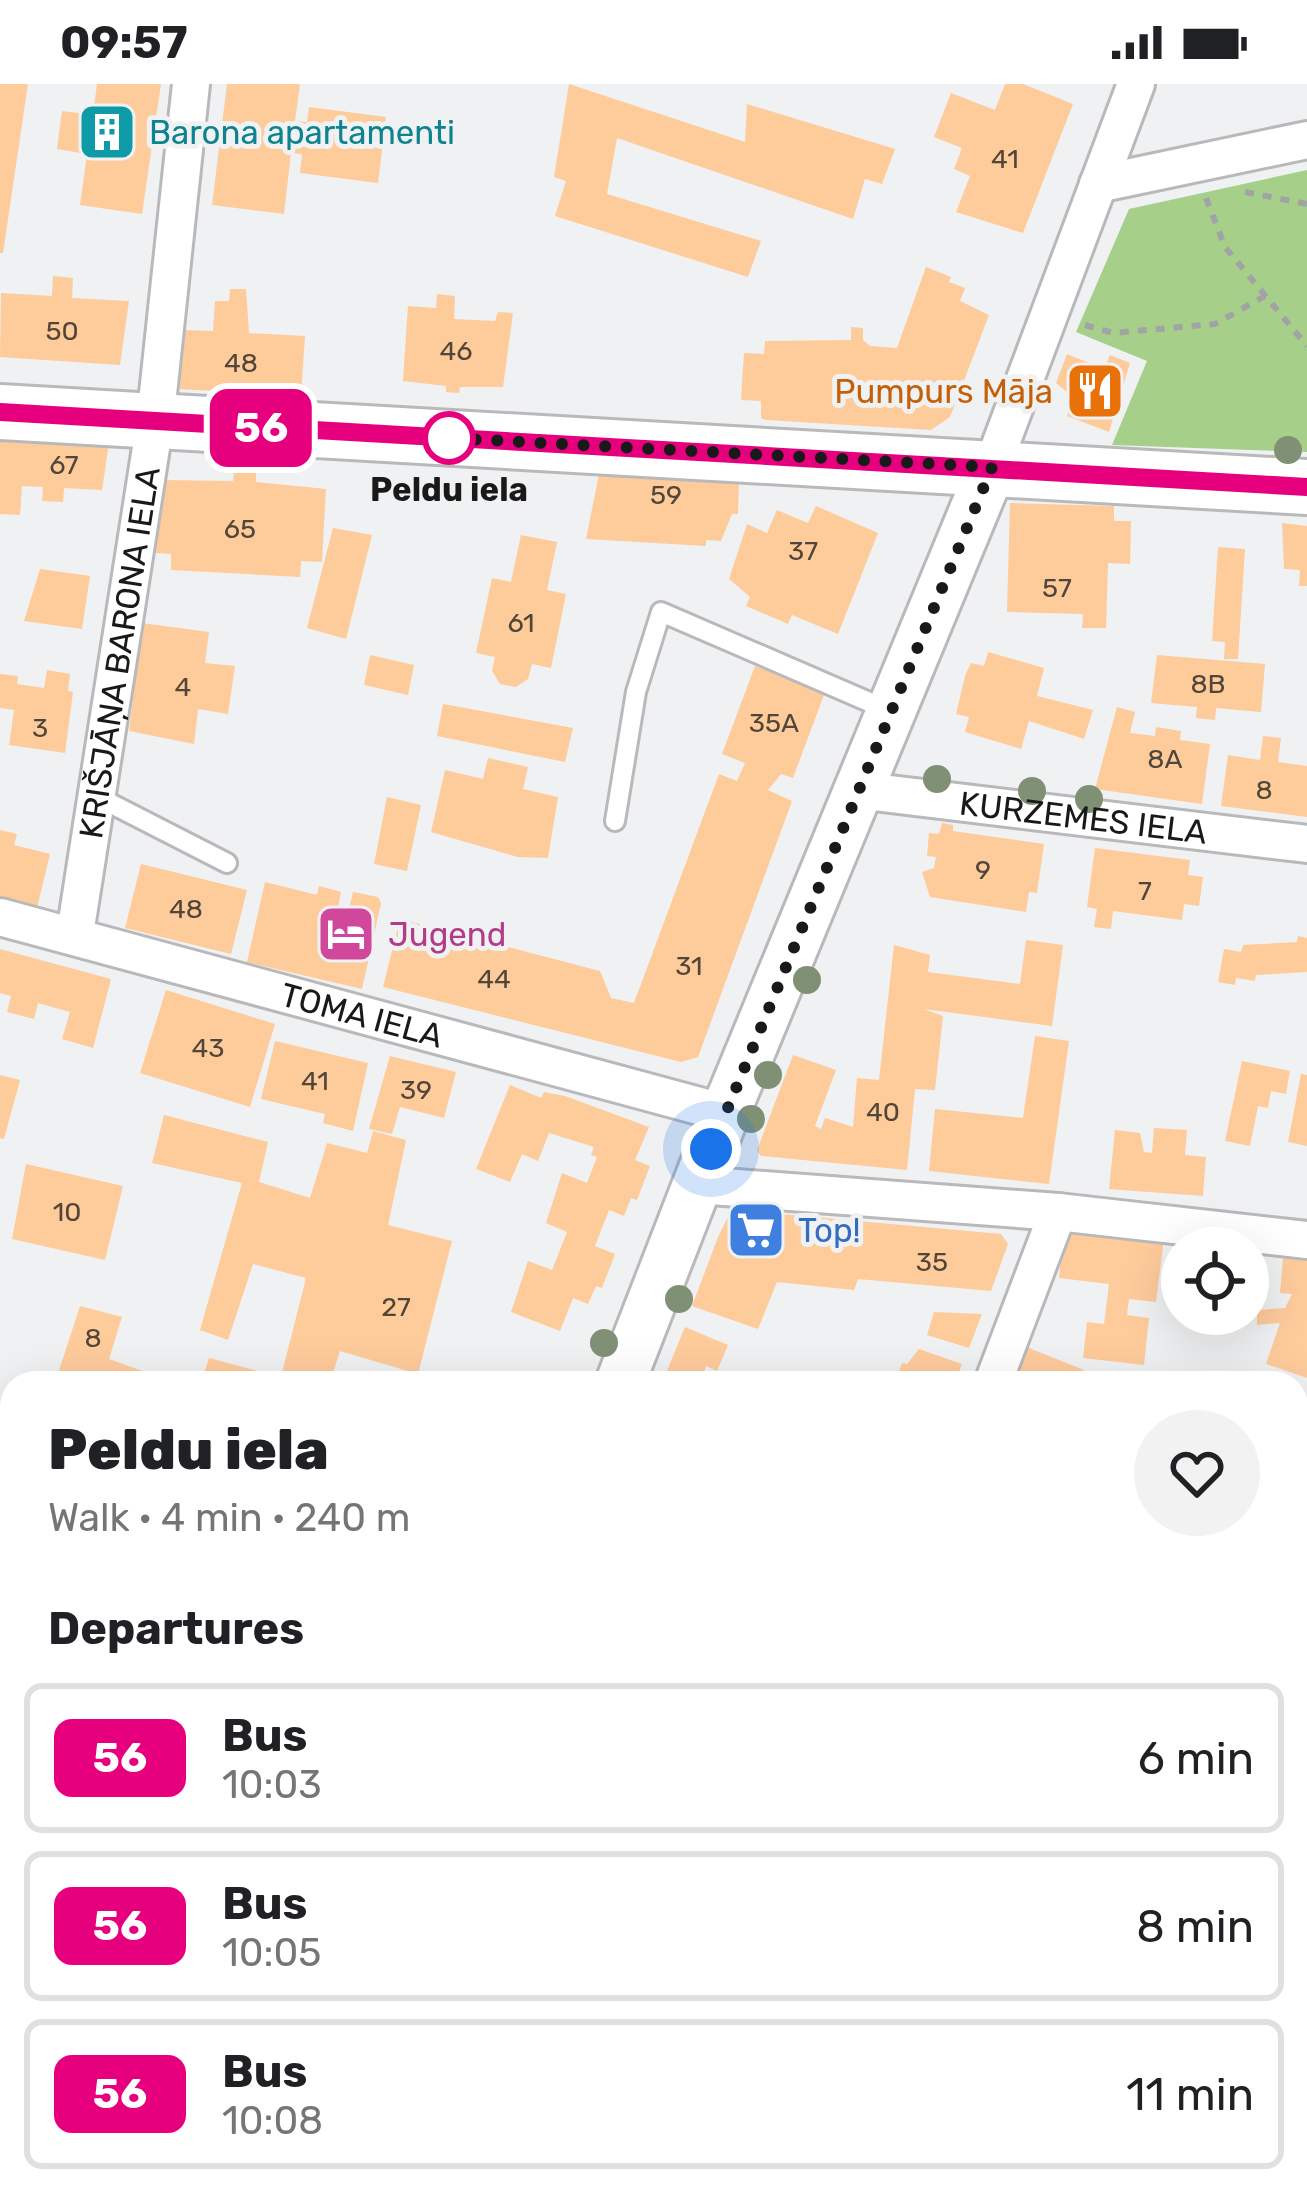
<!DOCTYPE html>
<meta charset="utf-8">
<style>
body{margin:0;font-family:Rubik,sans-serif;background:#f2f2f2;color:#202124;height:100vh;display:flex;flex-direction:column;font-size:45px;white-space:nowrap}
*{box-sizing:border-box;margin:0}
p{font-size:39px;color:#757577}
.icon{flex:none;width:66px;height:66px;fill:none;stroke:currentColor;stroke-width:2;stroke-linecap:round;stroke-linejoin:round}
.map{position:relative;flex:1;overflow:hidden}
.panel{position:absolute;left:0px;top:1287px;width:1308px;height:843px;display:flex;flex-direction:column;background:#fff;border-radius:36px 36px 0 0;box-shadow:0 12px 48px #0002}
.panel>*{flex:none}
.badge{padding:0 24px;border-radius:18px;font-size:42px;line-height:78px}
.tools{position:absolute;left:1161px;top:1143px;display:grid;gap:24px}
.tools a{display:grid;place-items:center;width:108px;height:108px;border-radius:50%;background:#fff;box-shadow:0 12px 48px #0002;font-size:60px}
.you{position:absolute;width:60px;height:60px;margin:-30px;border:9px solid #fff;border-radius:50%;background:#1a73e8;box-shadow:0 0 0 18px #1a73e833}
.map>.badge{position:absolute;translate:-50% -50%;box-shadow:0 0 0 6px #fff}
h2{padding:0 48px;font-size:45px;line-height:108px}
.round{display:grid;place-items:center;flex:none;width:126px;height:126px;border-radius:63px;background:#f2f2f2}
.summary{display:flex;align-items:center;justify-content:space-between;height:204px;padding:0 48px}
h1{font-size:57px;font-weight:800;line-height:90px}
ul{padding:0;list-style:none}
li{display:flex;align-items:center;gap:36px;height:150px;margin:0 24px 18px;padding:0 24px;border:6px solid #e0e0e0;border-radius:18px}
li div{flex:1}
li b{display:block;font-size:45px}
li em{font-style:normal}
li .badge{min-width:132px;font-weight:700;text-align:center}
.status{display:flex;justify-content:space-between;align-items:center;height:84px;padding:0 60px;background:#fff;direction:ltr}
.status svg{height:33px;fill:currentColor}
.map>svg:first-child{display:block}
.green{fill:#a6d08a}
.building{fill:#fecb9b}
.lines{fill:none;stroke-linecap:round;stroke-linejoin:round}
.service-casing{stroke:#b9b9bb;stroke-width:24}
.minor-casing{stroke:#b9b9bb;stroke-width:42}
.tertiary-casing{stroke:#b9b9bb;stroke-width:54}
.secondary-casing{stroke:#b9b9bb;stroke-width:60}
.path{stroke:#a2a3a4;stroke-width:6;stroke-dasharray:9 9;stroke-linecap:butt}
.service{stroke:#fff;stroke-width:18}
.minor{stroke:#fff;stroke-width:36}
.tertiary{stroke:#fff;stroke-width:48}
.secondary{stroke:#fff;stroke-width:54}
.tram{stroke:#68696a;stroke-width:3}
.tree{fill:#809075}
.line-casing{stroke:#fff;stroke-width:27}
.line{stroke:#e6007e;stroke-width:18}
.walk{stroke:#19191a;stroke-width:12;stroke-dasharray:0 21.6}
.stop-dot{fill:#fff;stroke:#e6007e;stroke-width:6}
.labels{text-anchor:middle;stroke-width:10;stroke-linejoin:round;paint-order:stroke}
.number-label{font-size:27px;fill:#52463a}
.culture-label{font-size:33px;fill:#0d838f;stroke:#f0f1f2;text-anchor:start}
.food-label{font-size:33px;fill:#c56008;stroke:#f0f1f2;text-anchor:end}
.stop-label{font-size:33px;font-weight:bold;fill:#19191a;stroke:#f0f1f2}
.street-label{font-size:33px;fill:#19191a;stroke:#f0f1f2}
.hotel-label{font-size:33px;fill:#b23c85;stroke:#f0f1f2;text-anchor:start}
.shop-label{font-size:33px;fill:#366cbe;stroke:#f0f1f2;text-anchor:start}
</style>
<div class="status"><b>09:57</b><svg viewBox="0 0 49 12"><path d="M0 12V9h3v3zM5 12V6h3v6zM10 12V3h3v9zM15 12V0h3v12zM26 1h20v11H26zM47 4h2v5h-2z"/></svg></div>
<div class="map">
<svg width="1307" height="2128" viewBox="0 0 1307 2128">
<rect width="100%" height="100%" fill="#f0f1f2"/>
<path class="green" d="M1307,86V368L1112,361L1147,277L1076,248L1129,125Z"/>
<path class="building" d="M0,0H28L3,169H0Z
M97,0H161L142,130L80,121L87,70L57,65L62,27L93,31Z
M227,0H300L295,37L307,38L309,23L386,33L378,99L300,89L302,70L291,69L284,130L212,121Z
M569,0L745,58L747,20L895,65L882,100L865,95L853,135L617,54L607,110L761,157L748,193L555,132L566,97L554,93Z
M1005,0H1023L1073,20L1023,149L956,128L970,92L954,85L962,64L934,53L951,9L995,26Z
M926,183L951,193L949,198L965,204L960,217L989,231L950,333L931,346L766,336L761,334V317L741,316L744,269L764,270L765,257L851,256V243L863,244V256L870,262L897,264Z
M53,192L73,194L72,214L129,217L120,281L0,273L1,209L52,212Z
M230,205H246L249,249L305,252L301,311L175,305L183,246L213,247L215,217H229Z
M437,210L455,212L454,235L495,237L498,228L513,229L503,303H460L459,309L446,308V302L403,297L408,222L436,224Z
M1067,270L1104,285L1110,271L1130,279L1109,348L1067,332L1074,314L1056,299Z
M0,353L109,359L102,406L64,404L63,418L42,417L43,403L22,402L20,431L0,430Z
M234,385L256,386V398L326,405L322,478L301,477L300,493L171,486V470L156,469L162,396L233,397Z
M600,385L739,392L738,430H732L721,457L706,456V462L586,455Z
M1010,419L1114,422V437H1131L1130,480L1108,479L1106,544H1082L1083,530L1007,528Z
M816,422L878,449L838,550L792,531L788,540L746,522L750,513L729,495L747,440L767,449L777,426L808,439Z
M1282,439L1307,442V502H1299L1300,486L1284,485Z
M333,444L372,451L346,555L307,544Z
M521,451L557,458L547,506L566,510L551,584L532,580L528,595L516,603L500,600L492,587L495,573L476,569L492,494L511,498Z
M1218,463L1245,465L1238,575H1224L1225,558L1212,557Z
M40,485L90,492L82,545L24,537Z
M142,539L209,548L205,579L235,582L228,630L198,625L194,660L129,647Z
M988,568L1044,584L1037,612L1093,626L1084,655L1029,637L1021,665L965,648L969,633L956,630L965,592L971,579L984,582Z
M370,571L414,581L408,611L364,601Z
M1157,571L1265,580L1261,628L1216,624L1215,636L1196,634L1197,623L1151,619Z
M755,582L825,608L793,694L781,690L768,706L792,717L698,973L681,978L383,903L400,835L600,887L611,914L634,919L719,690L737,697L745,679L722,670Z
M47,586L70,590L68,607L73,608L65,669L9,661L14,626L0,624V590L18,592L17,600L44,604Z
M443,620L573,644L565,678L437,652Z
M1117,623L1135,628L1130,649L1155,652L1156,643L1181,647L1180,656L1210,660L1202,720L1095,705Z
M1263,652L1281,654L1278,678L1307,682V733L1221,722L1228,671L1260,676Z
M488,674L528,683L523,705L558,713L548,774L518,773L431,748L445,686L483,695Z
M387,713L421,721L407,787L374,780Z
M942,739L953,741V747L1044,760L1037,809L1029,808L1026,828L930,813L922,788L934,784L936,773L927,772L929,749L939,750Z
M0,746L17,750L14,761L50,770L36,828L0,819Z
M1095,764L1190,776L1188,791L1203,793L1199,822L1184,820L1182,836L1113,827L1111,845L1094,843L1097,825L1087,823Z
M141,780L247,806L231,870L125,844Z
M265,798L317,811L319,802L341,808L336,833L347,835L353,808L378,813L381,819L362,905L247,878Z
M1298,852L1307,854V888L1256,891L1255,897L1236,894L1235,901L1218,898L1224,865L1241,868L1243,861L1297,858Z
M1026,856L1063,861L1052,942L924,925L943,932L935,1006L915,1005L907,1086L761,1072L757,1066L793,971L836,986L815,1042L821,1045L825,1034L853,1043L857,994L879,996L894,861L930,871L928,888L1020,900Z
M0,865L111,895L93,964L62,955L70,928L38,919L34,935L7,928L11,912L0,909Z
M166,906L275,940L250,1023L140,989Z
M1035,952L1069,957L1049,1100L929,1087L935,1025L1023,1034Z
M275,957L368,979L353,1047L323,1039L325,1030L261,1015Z
M390,972L456,988L444,1034L400,1023L392,1050L369,1045Z
M1242,977L1290,987L1286,1010L1271,1007L1268,1024L1258,1022L1250,1062L1225,1057Z
M1301,990L1307,991V1062L1288,1058Z
M0,991L20,996L4,1055L0,1054Z
M510,1001L541,1014L544,1008L565,1012L649,1043L635,1076L650,1082L637,1116L631,1114L624,1132L609,1126L595,1162L615,1170L602,1204L596,1202L588,1220L573,1214L560,1247L511,1228L528,1177L552,1186L567,1148L546,1139L562,1089L587,1099L597,1073L591,1071L594,1063L549,1049L538,1077L522,1070L510,1098L476,1085Z
M164,1031L268,1058L259,1098L310,1114L327,1059L367,1069L373,1047L406,1056L388,1141L452,1157L418,1290L340,1267L330,1299H201L209,1274L281,1293L306,1194L253,1180L228,1256L200,1246L242,1099L152,1079Z
M1154,1044L1187,1046L1185,1071L1206,1073L1203,1112L1109,1105L1115,1046L1140,1049L1144,1068L1152,1069Z
M26,1080L123,1102L105,1176L12,1155Z
M738,1126L1001,1150L1008,1160L991,1207L858,1195L854,1206L777,1198L758,1245L692,1222L718,1153L729,1131Z
M1064,1143L1164,1154L1156,1218L1129,1215L1127,1231L1149,1234L1144,1281L1083,1274L1087,1238L1104,1240L1109,1200L1059,1194Z
M1283,1174L1307,1176V1294L1266,1280L1280,1239L1257,1241V1226L1285,1224L1292,1210L1280,1209Z
M80,1222L122,1233L109,1275L176,1299H55Z
M934,1228L982,1230L969,1264L927,1251Z
M685,1243L728,1261L717,1287L706,1282L700,1299H662Z
M1019,1260L1084,1286L1079,1299H1004Z
M919,1265L962,1280L955,1299H895L902,1279L907,1280Z
M0,1385L12,1389V1561L1,1595Z
M1296,1478L1307,1482V1579L1296,1575Z
M1307,1818V1915L1296,1942V1845Z
M12,1839V1914L0,1910V1869Z
M0,1935L12,1943L4,1972L12,1975V2035L0,2030Z
M1307,2039V2105L1296,2099V2064Z
M341,2118H417L447,2127L336,2128Z
M899,2118H1012L1006,2128H892Z"/>
<g class="lines">
<defs>
<path id="service" d="M96,712L227,779
M615,737L636,608L661,528L890,627
M542,2118L581,2128
M769,2128L772,2118"/>
<g id="minor">
<path d="M1098,100L1307,56"/>
<path d="M992,383L1136,0"/>
<path id="s1" d="M857,706L1307,760"/>
<path id="s2" d="M0,833L725,1029"/>
<path id="s3" d="M75,850L155,338L191,0"/>
<path d="M697,1101L1058,1128L1307,1156"/>
<path d="M993,1299L1058,1128"/>
<path d="M0,1354L12,1358"/>
<path d="M1296,1434L1307,1404"/>
<path d="M0,2064L12,2069"/>
<path d="M137,2118L163,2128"/>
<path d="M842,2118L855,2128"/>
<path d="M1020,2128L1025,2118"/>
</g>
<path id="tertiary" d="M620,1299L725,1029L992,383
M290,2128L294,2118"/>
<path id="secondary" d="M0,328L1307,403"/>
</defs>
<use href="#service" class="service-casing"/>
<use href="#minor" class="minor-casing"/>
<use href="#tertiary" class="tertiary-casing"/>
<use href="#secondary" class="secondary-casing"/>
<path class="path" d="M1245,108L1307,120
M1206,114L1225,163L1307,262
M1085,241L1113,249L1215,240L1265,212"/>
<use href="#service" class="service"/>
<use href="#minor" class="minor"/>
<use href="#tertiary" class="tertiary"/>
<use href="#secondary" class="secondary"/>
<path class="tram" d="M0,2097L12,2102
M50,2118L75,2128
M85,2118L109,2128"/>
</g>
<g class="tree">
<circle cx="1288" cy="366" r="14"/>
<circle cx="937" cy="695" r="14"/>
<circle cx="1032" cy="707" r="14"/>
<circle cx="1089" cy="715" r="14"/>
<circle cx="807" cy="896" r="14"/>
<circle cx="768" cy="991" r="14"/>
<circle cx="751" cy="1035" r="14"/>
<circle cx="679" cy="1215" r="14"/>
<circle cx="604" cy="1259" r="14"/>
</g>
<g class="lines">
<defs>
<path id="line" d="M0,328L1307,403"/>
</defs>
<use href="#line" class="line-casing"/>
<use href="#line" class="line"/>
<path class="walk" d="M449,354L430,353L992,383L711,1065"/>
</g>
<defs>
<symbol id="building-square" viewBox="-11 -11 22 22"><rect x="-9" y="-9" width="18" height="18" rx="4" fill="#0f9aa8" stroke="#f0f1f2"/><path d="M-4-6H4V6H1V3H-1V6H-4ZM-2.5-4.3h1.7v1.8h-1.7ZM.8-4.3h1.7v1.8H.8ZM-2.5-1h1.7V.8h-1.7ZM.8-1h1.7V.8H.8Z" fill="#fff"/></symbol>
<symbol id="restaurant-square" viewBox="-11 -11 22 22"><rect x="-9" y="-9" width="18" height="18" rx="4" fill="#e8710a" stroke="#f0f1f2"/><path d="M-5-6h1v4h1v-4h1v4h1v-4h1v5L-1.5 .5V6h-2V.5L-5-1ZM5-6V6H3V1.5H1.5Q1.5-4 5-6Z" fill="#fff"/></symbol>
<symbol id="hotel-square" viewBox="-11 -11 22 22"><rect x="-9" y="-9" width="18" height="18" rx="4" fill="#d1479c" stroke="#f0f1f2"/><path d="M-6-4.5h1.5V1H6V5H4.5V3h-9V5H-6ZM-4 0a1.8 1.8 0 1 1 3.6 0ZM.5 0V-2.5h3Q6-2.5 6 0Z" fill="#fff"/></symbol>
<symbol id="supermarket-square" viewBox="-11 -11 22 22"><rect x="-9" y="-9" width="18" height="18" rx="4" fill="#3f7fe0" stroke="#f0f1f2"/><path d="M-6-5.5h2.5l.6 2H6L4.5 2H-2.5L-4.4-4H-6ZM-1.5 3.2a1.3 1.3 0 1 0 .1 0ZM3 3.2a1.3 1.3 0 1 0 .1 0Z" fill="#fff"/></symbol>
</defs>
<g fill-rule="evenodd">
<use href="#building-square" x="74" y="15" width="66" height="66"/>
<use href="#restaurant-square" x="1062" y="274" width="66" height="66"/>
<use href="#hotel-square" x="313" y="817" width="66" height="66"/>
<use href="#supermarket-square" x="723" y="1113" width="66" height="66"/>
</g>
<circle class="stop-dot" cx="449" cy="354" r="24"/>
<g class="labels">
<g class="number-label">
<text x="1005" y="84">41</text>
<text x="62" y="256">50</text>
<text x="456" y="276">46</text>
<text x="241" y="288">48</text>
<text x="64" y="390">67</text>
<text x="666" y="420">59</text>
<text x="240" y="454">65</text>
<text x="803" y="476">37</text>
<text x="1057" y="513">57</text>
<text x="521" y="548">61</text>
<text x="1208" y="609">8B</text>
<text x="183" y="612">4</text>
<text x="774" y="648">35A</text>
<text x="40" y="653">3</text>
<text x="1165" y="684">8A</text>
<text x="1264" y="715">8</text>
<text x="983" y="795">9</text>
<text x="1145" y="816">7</text>
<text x="186" y="834">48</text>
<text x="689" y="891">31</text>
<text x="494" y="904">44</text>
<text x="208" y="973">43</text>
<text x="315" y="1006">41</text>
<text x="416" y="1015">39</text>
<text x="883" y="1037">40</text>
<text x="67" y="1137">10</text>
<text x="932" y="1187">35</text>
<text x="396" y="1232">27</text>
<text x="93" y="1263">8</text>
</g>
<g class="culture-label">
<text x="149" y="60">Barona apartamenti</text>
</g>
<g class="food-label">
<text x="1053" y="319">Pumpurs Māja</text>
</g>
<g class="stop-label">
<text x="449" y="417">Peldu iela</text>
</g>
<g class="street-label">
<text dy="12" stroke="none"><textPath href="#s3" startOffset="285">KRIŠJĀŅA BARONA IELA</textPath></text>
<text dy="12" stroke="none"><textPath href="#s1" startOffset="228">KURZEMES IELA</textPath></text>
<text dy="12" stroke="none"><textPath href="#s2" startOffset="375">TOMA IELA</textPath></text>
</g>
<g class="hotel-label">
<text x="388" y="862">Jugend</text>
</g>
<g class="shop-label">
<text x="798" y="1158">Top!</text>
</g>
</g>
</svg>
<div class="tools">
<a><svg class="icon" aria-label="locate" viewBox="0 0 24 24"><circle cx="12" cy="12" r="6"/><path d="M12 2v4M12 18v4M2 12h4M18 12h4"/></svg></a>
</div>
<div class="you" style="left:711px;top:1065px"></div>
<b class="badge" style="left:261px;top:344px;background:#e6007e;color:#fff">56</b>
<section class="panel">
<div class="summary"><div><h1>Peldu iela</h1><p>Walk · 4 min · 240 m</p></div><a class="round"><svg class="icon" aria-label="heart" viewBox="0 0 24 24"><path d="M12 20l-8-8c-3-5 5-10 8-4 3-6 11-1 8 4z"/></svg></a></div>
<h2>Departures</h2>
<ul>
<li><span class="badge" style="background:#e6007e;color:#fff">56</span><div><b>Bus</b><p>10:03</p></div><em>6 min</em></li>
<li><span class="badge" style="background:#e6007e;color:#fff">56</span><div><b>Bus</b><p>10:05</p></div><em>8 min</em></li>
<li><span class="badge" style="background:#e6007e;color:#fff">56</span><div><b>Bus</b><p>10:08</p></div><em>11 min</em></li>
</ul>
</section>
</div>
